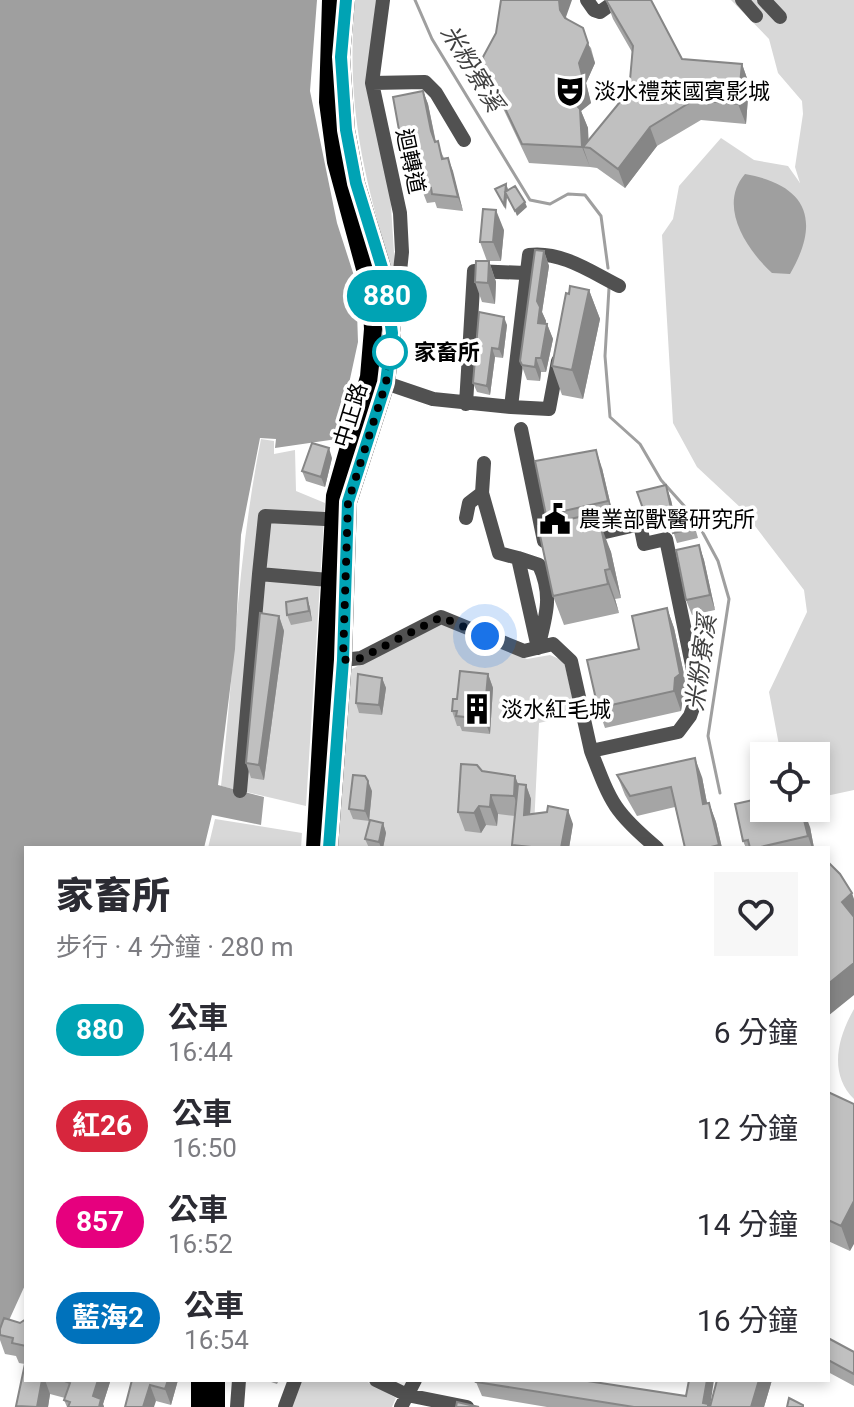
<!DOCTYPE html>
<html lang="zh-TW">
<meta charset="utf-8">
<style>
body{margin:0;font-family:Roboto,"Noto Sans TC",sans-serif;background:#f7f7f7;color:#2b2b33;height:100vh;display:flex;flex-direction:column;font-size:30px;white-space:nowrap}
*{box-sizing:border-box;margin:0}
p{font-size:26px;color:#7c7c81}
.icon{flex:none;width:44px;height:44px;fill:none;stroke:currentColor;stroke-width:2;stroke-linecap:round;stroke-linejoin:round}
.map{position:relative;flex:1;overflow:hidden}
.panel{position:absolute;left:24px;top:846px;width:806px;height:536px;display:flex;flex-direction:column;background:#fff;border-radius:0px;box-shadow:0 4px 12px #0003}
.panel>*{flex:none}
.badge{padding:0 16px;border-radius:26px;font-size:28px;line-height:52px}
.controls{position:absolute;left:750px;top:742px;display:grid;gap:16px}
.controls a{display:grid;place-items:center;width:80px;height:80px;border-radius:0px;background:#fff;box-shadow:0 4px 12px #0003;font-size:40px}
.you{position:absolute;width:40px;height:40px;margin:-20px;border:6px solid #fff;border-radius:50%;background:#1a73e8;box-shadow:0 0 0 12px #1a73e833}
.map>.badge{position:absolute;translate:-50% -50%;box-shadow:0 0 0 4px #fff}
.round{display:grid;place-items:center;flex:none;width:84px;height:84px;border-radius:0px;background:#f7f7f7}
.headline{display:flex;align-items:center;justify-content:space-between;height:136px;padding:0 32px}
h1{font-size:38px;font-weight:800;line-height:60px}
ul{padding:0;list-style:none}
li{display:flex;align-items:center;gap:24px;height:96px;padding:0 32px}
li div{flex:1}
li b{display:block;font-size:30px}
li em{font-style:normal}
li .badge{min-width:88px;font-weight:700;text-align:center}
.map>svg:first-child{display:block}
.green{fill:#d8d8d8}
.water{fill:#9f9f9f}
.lines{fill:none;stroke-linecap:round;stroke-linejoin:round}
.stream{stroke:#9f9f9f;stroke-width:3}
.minor{stroke:#515151;stroke-width:14}
.major{stroke:#000;stroke-width:18}
.wall{fill:#a5a5a5}
.shaded-wall{fill:#868686}
.building{fill:#c0c0c0;stroke:#868686;stroke-width:2}
.line-casing{stroke:#fff;stroke-width:18}
.line{stroke:#00a3b4;stroke-width:12}
.walk{stroke:#000;stroke-width:8;stroke-dasharray:0 14.4}
.stop-dot{fill:#fff;stroke:#00a3b4;stroke-width:4}
.labels{text-anchor:middle;stroke-width:7;stroke-linejoin:round;paint-order:stroke}
.poi-label{font-size:22px;fill:#000;stroke:#fff;text-anchor:start}
.street-label{font-size:22px;fill:#000;stroke:#fff}
.stop-label{font-size:22px;font-weight:bold;fill:#000;stroke:#fff;text-anchor:start}
.water-label{font-size:24px;font-style:italic;fill:#404040;stroke:#fff}
</style>
<div class="map">
<svg width="854" height="1407" viewBox="0 0 854 1407">
<rect width="100%" height="100%" fill="#fff"/>
<path class="green" d="M355,0H376L367,85L390,191L395,267L390,266C362,168 346,104 355,0Z
M731,0H854V790L826,796L816,787V756H781L769,692L807,612L804,590L742,509L697,467L673,423L662,235L673,219L679,186L721,138L754,160L788,166L800,183L795,167L803,114L802,101L778,73L769,39Z
M261,439L274,441V454L295,450L296,491L325,503L306,806L221,786C234,671 238,553 261,439Z
M443,622L527,659L550,655L564,661L576,714L539,723L533,848H337L350,670Z
M215,819L302,833L301,848H208Z
M854,1009V1099C828,1073 838,1037 854,1009Z
M298,1380H364L396,1398L392,1407H289Z"/>
<path class="water" d="M0,0H317L310,91L337,223L356,282L358,342L337,439L275,448L276,439L260,438L241,535L235,649L218,785L264,797L261,825L212,815L204,848H26V1283L0,1340Z
M745,174C806,185 822,219 790,274L772,273C747,250 717,206 745,174Z"/>
<g class="lines">
<path class="stream" d="M415,0L432,39L530,200L550,204L568,194L585,195L601,216L608,268
M609,288L605,356L610,417L640,444L661,480L695,518L718,561L729,599L708,736L720,793"/>
<path class="minor" d="M383,0L372,83L400,213L402,252L395,320
M587,0L594,10L600,12L617,0
M742,0L756,16
M764,0L780,17
M372,83L425,82L436,93L464,140
M377,380L433,399L511,407L529,255C562,251 591,272 619,286
M466,404L474,271L525,273
M511,407L549,409L558,361
M521,429L544,541
M482,493L484,463
M466,518L469,503L482,493L499,553L518,558L538,648
M518,558L539,565C552,593 547,612 540,640
M259,574L265,516L325,519
M343,660L361,658L441,617L524,651L553,644L571,661L591,751L678,732L690,716L698,694L666,539L644,544L640,524L588,536
M591,751C611,803 614,812 657,848
M240,791L259,574L329,580
M376,1380L407,1395L467,1407
M237,1407L239,1380
M285,1407L295,1380
M401,1407L415,1380"/>
<path class="major" d="M315,848L335,496L369,377L373,329L371,291L336,162L328,102L331,0
M329,848L343,660L348,502L386,383L392,333L384,274L356,183L346,130L341,57L346,0
M200,1407V1380
M216,1407V1380"/>
</g>
<path class="wall" d="M606,0L682,59L742,64L749,84L746,124L701,120L657,146L625,188L597,168L590,167L589,165L590,167L529,163L491,83L484,64L566,17L591,48L595,63L586,83L591,103L581,111L588,128V141L629,91L632,52L613,19Z
M423,91L428,104L436,142L444,158H448L463,211L437,208L435,202L427,203L422,190L413,142L404,144L399,130Z
M504,230L501,261H489L496,282L495,304L482,302L475,282L487,261L480,242Z
M544,251L549,266L542,312L546,321L545,324H547L553,339L546,372H541L540,381L527,380L520,361Z
M589,290L600,319L583,399L562,395L552,366L569,294Z
M479,312L507,325L503,358L495,357L490,395L477,392L473,383Z
M332,458L325,487L306,481L302,471Z
M602,468L614,519L597,523L611,552L621,598L615,599L619,613L564,625L553,596L549,523L546,515Z
M666,485L671,500L676,521L692,517L698,538L677,543L672,528L652,532L637,492Z
M699,545L704,560L715,610L692,615L686,600Z
M307,598L310,608L312,621L291,625L287,615Z
M667,608L674,628L688,693L683,698L681,711L605,728L598,708Z
M279,616L284,631L264,780L251,778L246,763Z
M488,674L493,688L490,734L462,731L460,726H457L452,711L457,699Z
M382,678L386,688L382,715L359,713L356,703Z
M482,771L515,776L518,784L526,785L531,799L530,814L573,824L569,848H514L512,845L515,816L498,814L497,826L486,825L481,833L465,831L458,812Z
M617,775L702,777L707,803H709L716,822L722,848H685L675,807L637,816L625,795Z
M372,791L369,821L353,819L349,809Z
M764,808L810,827L814,848H746L743,841Z
M383,823L386,833L383,848H369L365,839Z
M828,1092L850,1251L828,1241Z
M26,1319V1380H109L110,1382L103,1404L104,1407H67L64,1400L65,1398L50,1394L48,1407H16L25,1364L19,1363L16,1356L5,1354L0,1340V1329L20,1323Z
M828,1338L854,1352V1386L828,1372Z
M132,1380H178L171,1405L156,1401Z
M265,1380H279L277,1384Z
M772,1380L764,1407H547L482,1396L476,1382L711,1402Z"/>
<path class="shaded-wall" d="M559,0H572L566,17L567,30L560,10Z
M583,28L595,63L586,83L591,103L581,111L588,128L589,148L583,147L590,167L582,147L568,96L579,63Z
M742,64L749,84L746,124L738,104Z
M423,91L428,104L436,144L431,131Z
M650,127L657,146L625,188L618,169Z
M448,158L453,171L463,211L458,197Z
M506,184L508,189L507,196L505,192L507,197L506,210L504,205Z
M525,202L527,207L517,216L515,211Z
M496,210L504,230L501,261L493,242Z
M544,251L549,266L542,312L546,321L544,338L538,323L537,301Z
M489,261L496,282L495,304L488,283Z
M589,290L600,319L583,399L572,370Z
M504,317L507,325L503,358L499,349Z
M547,324L553,339L546,372L541,358Z
M492,348L495,357L490,395L487,386Z
M536,358L541,372L540,381L535,367Z
M329,448L332,458L325,487L321,477Z
M596,450L602,468L614,519L608,501Z
M666,485L671,500L677,527L672,513Z
M600,523L611,552L621,598L610,569Z
M699,545L704,560L715,610L710,595Z
M605,570L615,599L619,613L608,584Z
M307,598L310,608L312,621L309,611Z
M667,608L674,628L688,693L683,698L681,711L674,691Z
M279,616L284,631L264,780L259,765Z
M488,674L493,688L490,734L484,719Z
M382,678L386,688L382,715L379,705Z
M695,758L702,777L711,824L703,804Z
M515,776L522,795L521,816L514,796Z
M368,781L372,791L369,821L365,811Z
M526,785L531,799L529,829L524,815Z
M491,795L498,814L497,826L490,807Z
M709,803L716,822L722,848H720Z
M479,806L486,825L481,833L474,813Z
M801,808H803L810,827L814,848H812L808,836Z
M568,810L573,824L569,848H561Z
M383,823L386,833L383,848H381L379,842Z
M852,893L854,899V924L842,902Z
M854,963V995L828,1016V984Z
M854,1201V1244L850,1251L841,1226Z
M42,1380H45L50,1394L48,1407H37Z
M98,1380H109L110,1382L103,1404L104,1407H97L93,1396Z
M168,1380H178L171,1405L165,1389Z
M707,1380H714L710,1407H705L703,1403Z
M759,1380H772L764,1407H751Z
M150,1385L156,1401L154,1407H143Z"/>
<path class="building" d="M501,0H559L560,10L565,18L583,28L588,43L579,63L584,83L568,96L580,109L582,147L522,144L484,64L483,57L496,33Z
M606,0H651L682,59L742,64L738,104L694,100L650,127L618,169L590,148L583,147L629,91L633,46Z
M423,91L431,131L435,142L438,141L442,159L448,158L458,197L432,194L431,188L422,190L411,151L414,150L410,128L399,130L393,97Z
M506,184L504,205L495,189Z
M515,186L525,202L515,211L505,192Z
M483,209L496,210L493,242H480Z
M535,250L544,251L537,301L540,307L538,323L547,324L541,358H536L535,367L522,365L520,361Z
M476,261H489L488,283L475,282Z
M570,286L589,290L572,370L552,366L566,293L569,294Z
M479,312L504,317L499,349L492,348L487,386L473,383Z
M312,443L329,448L321,477L302,471Z
M596,450L608,501L546,515L535,461Z
M666,485L672,513L646,517L637,492Z
M593,514L595,524L600,523L610,569L605,570L608,584L553,596L538,526Z
M692,517L695,528L673,533L669,522Z
M699,545L710,595L686,600L676,550Z
M307,598L309,611L287,615L286,602Z
M667,608L680,674L675,678L674,691L598,708L587,660L639,649L632,616Z
M260,613L279,616L259,765L246,763Z
M460,671L488,674L484,719L456,716L457,711H452L453,699H457Z
M358,674L382,678L379,705L356,703Z
M695,758L703,804L709,803L719,845L707,848H685L671,787L630,796L617,775Z
M461,764L477,765L482,771L515,776L514,796L491,795L490,807L479,806L474,813L458,812Z
M353,775L365,776L368,781L365,811L349,809Z
M518,784L526,785L524,815L547,812L548,806L568,810L561,848H541L512,845Z
M762,798L764,808H801L808,836L756,848H750L748,840L743,841L735,804Z
M370,820L383,823L379,842L365,839Z
M828,862L840,874L852,893L842,902L854,917V963L828,984Z
M828,1092L854,1104V1201L841,1226L828,1220Z
M4,1318L20,1323L26,1319V1346L12,1343L13,1338L0,1335V1329Z
M828,1338L854,1352V1374L828,1360Z
M26,1359V1380H42L37,1407L16,1406Z
M62,1380H98L93,1396L101,1399L99,1407H68L70,1402L64,1400L70,1383Z
M132,1380H168L165,1389L150,1385L143,1407H125Z
M477,1380H581L686,1396L689,1380H707L703,1403L708,1404V1407H634L476,1382Z
M717,1380H759L751,1407H710Z
M789,1398L803,1405V1407H787Z
M457,1402L479,1407H456Z"/>
<g class="lines">
<defs>
<path id="line" d="M329,848L343,660L348,502L386,383L392,333L384,274L356,183L346,130L341,57L346,0"/>
</defs>
<use href="#line" class="line-casing"/>
<use href="#line" class="line"/>
<path class="walk" d="M390,352L386,383L348,502L343,660L361,658L441,617L485,636"/>
</g>
<defs>
<symbol id="theatre-bare" viewBox="-9 -9 18 18"><path d="M-5-5.5Q0-4 5-5.5V0Q5 5 0 6Q-5 5-5 0ZM-3.3-2.5H-1v1.5H-3.3ZM1-2.5H3.3v1.5H1ZM-2.8 1Q0 5.5 2.8 1Z" fill="#000" stroke="#fff" stroke-width="2.5" paint-order="stroke"/></symbol>
<symbol id="civic-bare" viewBox="-9 -9 18 18"><path d="M-.6-6.5H3V-4.5H.6V-3L4-1V1h2V6H-6V1h2V-1L-.6-3ZM-1.2 2.5V6h2.4V2.5Z" fill="#000" stroke="#fff" stroke-width="2.5" paint-order="stroke"/></symbol>
<symbol id="building-bare" viewBox="-9 -9 18 18"><path d="M-4-6H4V6H1V3H-1V6H-4ZM-2.5-4.3h1.7v1.8h-1.7ZM.8-4.3h1.7v1.8H.8ZM-2.5-1h1.7V.8h-1.7ZM.8-1h1.7V.8H.8Z" fill="#000" stroke="#fff" stroke-width="2.5" paint-order="stroke"/></symbol>
</defs>
<g fill-rule="evenodd">
<use href="#theatre-bare" x="548" y="69" width="44" height="44"/>
<use href="#civic-bare" x="533" y="497" width="44" height="44"/>
<use href="#building-bare" x="455" y="687" width="44" height="44"/>
</g>
<circle class="stop-dot" cx="390" cy="352" r="16"/>
<g class="labels">
<g class="poi-label">
<text x="594" y="99">淡水禮萊國賓影城</text>
<text x="579" y="527">農業部獸醫研究所</text>
<text x="501" y="717">淡水紅毛城</text>
</g>
<g class="street-label">
<text transform="translate(411 161) rotate(78)" y="8">迴轉道</text>
<text transform="translate(350 415) rotate(-73)" y="8">中正路</text>
</g>
<g class="stop-label">
<text x="414" y="360">家畜所</text>
</g>
<g class="water-label">
<text transform="translate(472 68) rotate(59)" y="8">米粉寮溪</text>
<text transform="translate(701 663) rotate(-82)" y="8">米粉寮溪</text>
</g>
</g>
</svg>
<div class="controls">
<a><svg class="icon" aria-label="locate" viewBox="0 0 24 24"><circle cx="12" cy="12" r="6"/><path d="M12 2v4M12 18v4M2 12h4M18 12h4"/></svg></a>
</div>
<div class="you" style="left:485px;top:636px"></div>
<b class="badge" style="left:387px;top:296px;background:#00a3b4;color:#fff">880</b>
<section class="panel">
<div class="headline"><div><h1>家畜所</h1><p>步行 · 4 分鐘 · 280 m</p></div><a class="round"><svg class="icon" aria-label="heart" viewBox="0 0 24 24"><path d="M12 20l-8-8c-3-5 5-10 8-4 3-6 11-1 8 4z"/></svg></a></div>
<ul>
<li><span class="badge" style="background:#00a3b4;color:#fff">880</span><div><b>公車</b><p>16:44</p></div><em>6 分鐘</em></li>
<li><span class="badge" style="background:#d7263d;color:#fff">紅26</span><div><b>公車</b><p>16:50</p></div><em>12 分鐘</em></li>
<li><span class="badge" style="background:#e6007e;color:#fff">857</span><div><b>公車</b><p>16:52</p></div><em>14 分鐘</em></li>
<li><span class="badge" style="background:#0072bc;color:#fff">藍海2</span><div><b>公車</b><p>16:54</p></div><em>16 分鐘</em></li>
</ul>
</section>
</div>
